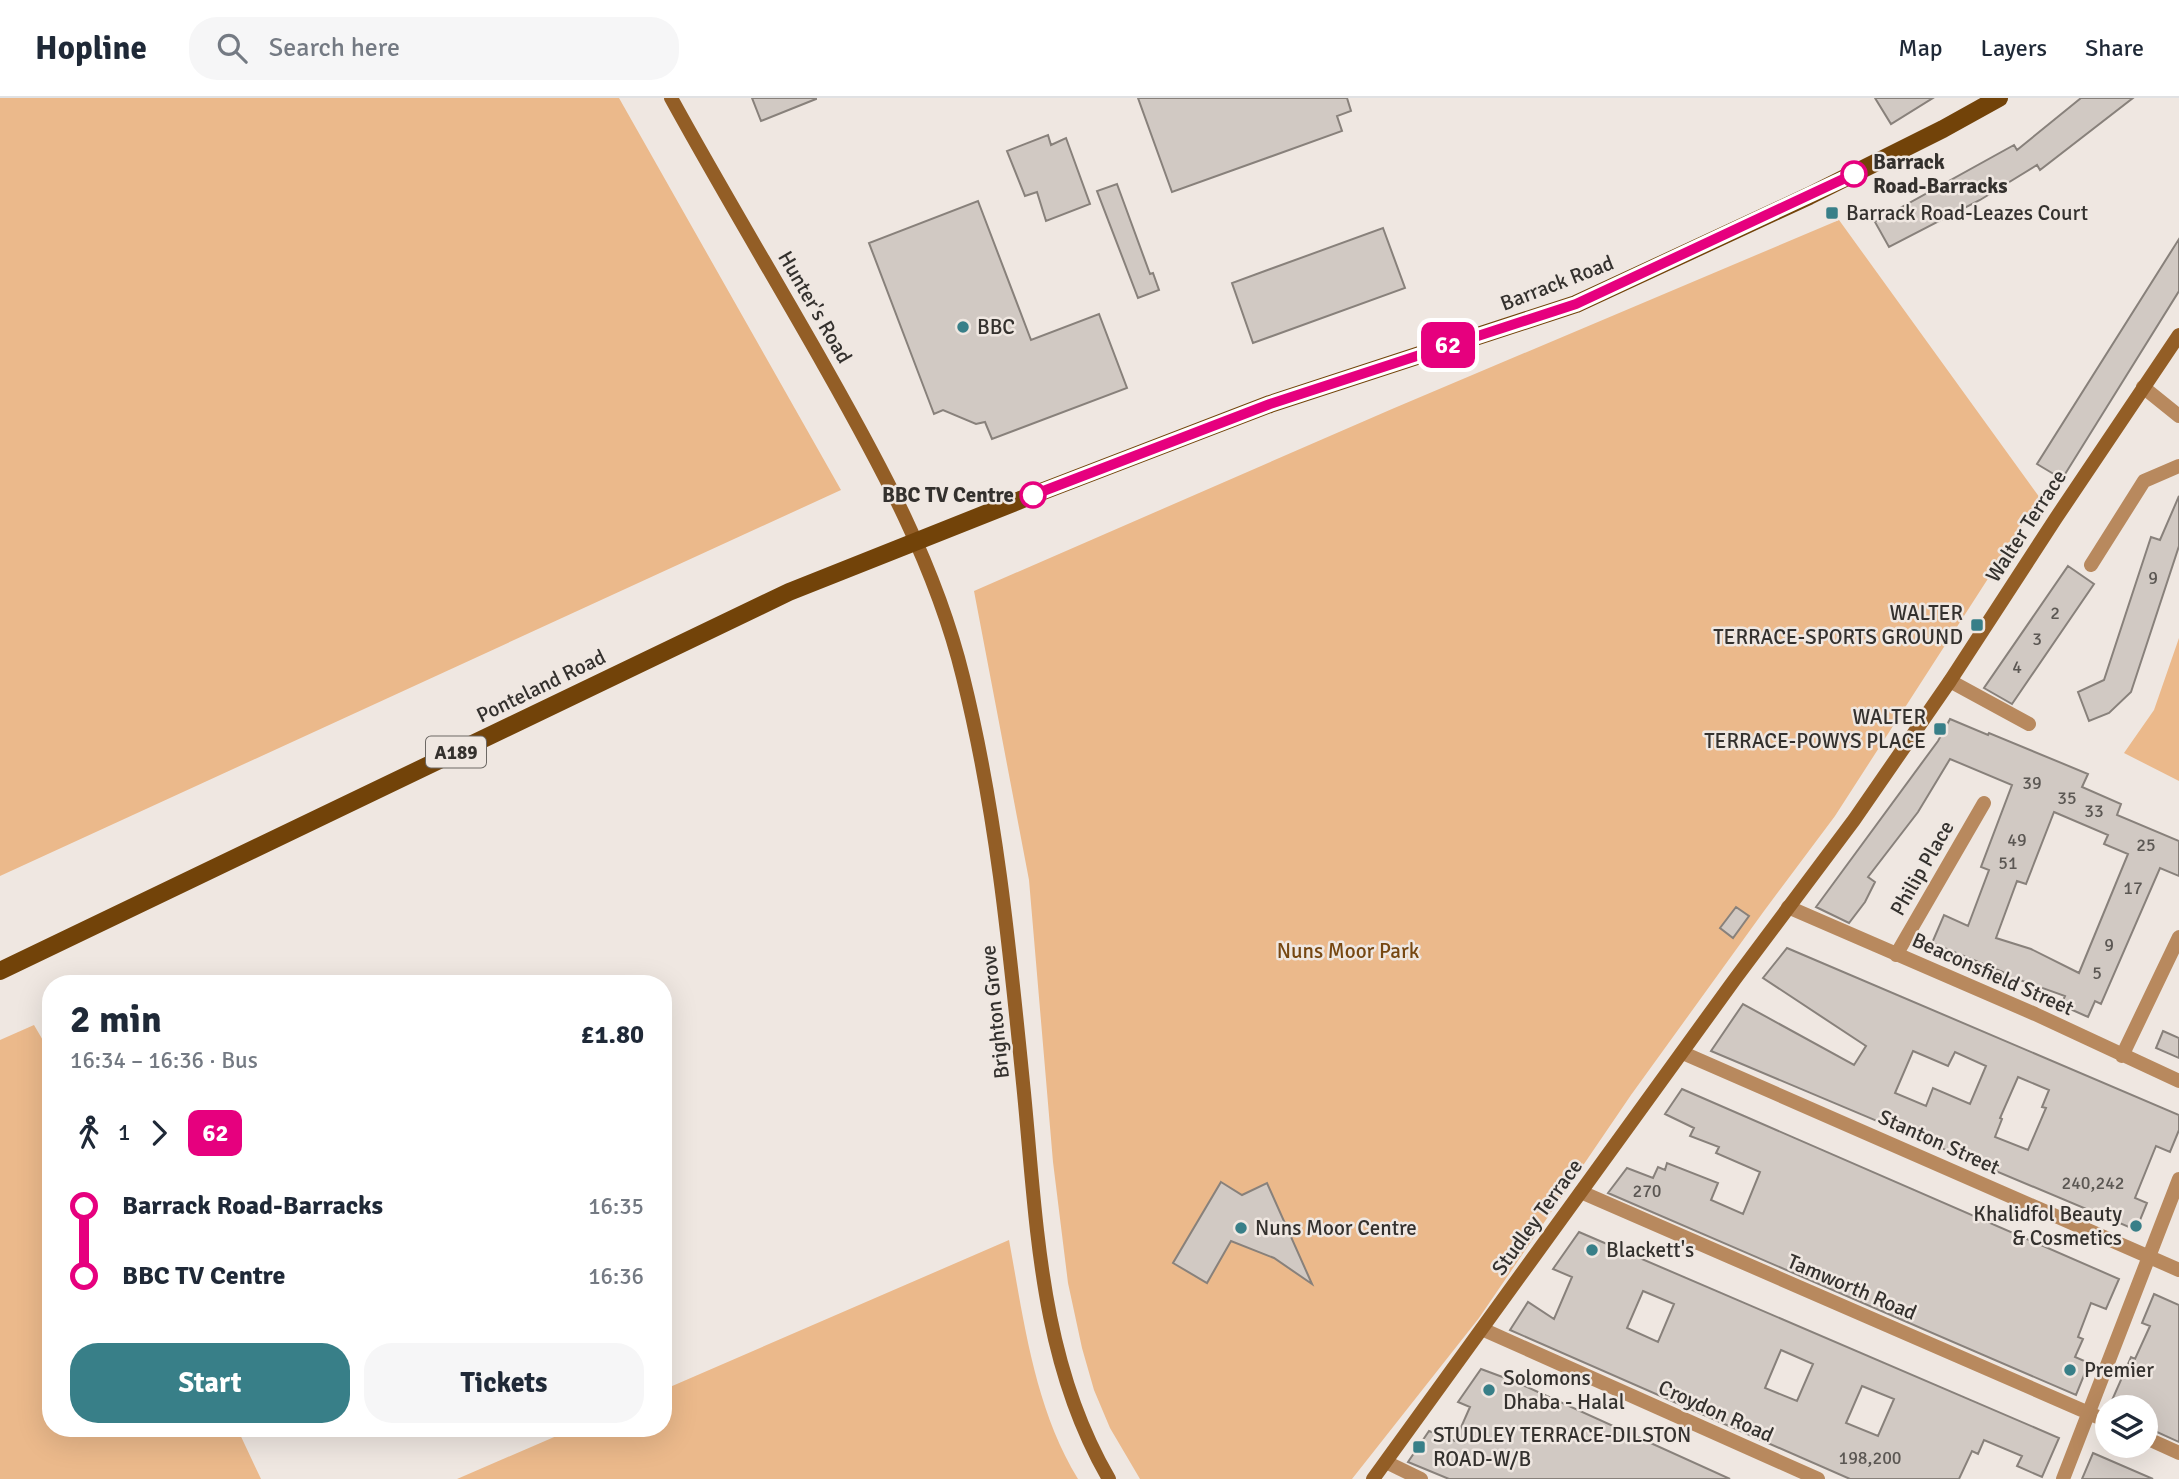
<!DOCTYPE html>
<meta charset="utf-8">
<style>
body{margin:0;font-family:Signika,sans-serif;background:#f6f6f7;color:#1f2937;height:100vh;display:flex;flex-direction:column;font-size:26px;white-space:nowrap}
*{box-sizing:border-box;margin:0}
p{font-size:23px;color:#747a83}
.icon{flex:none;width:38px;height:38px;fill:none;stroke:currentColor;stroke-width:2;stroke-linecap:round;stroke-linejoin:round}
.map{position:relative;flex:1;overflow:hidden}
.panel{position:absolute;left:42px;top:877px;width:630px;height:462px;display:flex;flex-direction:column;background:#fff;border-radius:28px;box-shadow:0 7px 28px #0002}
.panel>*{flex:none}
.badge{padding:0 14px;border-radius:10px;font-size:24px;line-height:46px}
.buttons{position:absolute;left:2095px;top:1297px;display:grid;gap:14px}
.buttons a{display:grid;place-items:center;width:63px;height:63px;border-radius:50%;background:#fff;box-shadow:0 7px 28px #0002;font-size:35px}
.map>.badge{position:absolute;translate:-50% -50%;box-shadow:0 0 0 4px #fff}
.legs{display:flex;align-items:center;gap:10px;height:77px;padding:0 28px;font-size:23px}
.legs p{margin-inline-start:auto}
.summary{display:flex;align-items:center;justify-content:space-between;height:119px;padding:0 28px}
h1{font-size:38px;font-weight:800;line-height:52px}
.action{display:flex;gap:14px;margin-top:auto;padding:14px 28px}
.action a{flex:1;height:80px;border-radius:28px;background:#387f88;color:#fff;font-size:28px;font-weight:800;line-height:80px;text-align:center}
.action a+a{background:#f6f6f7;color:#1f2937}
ul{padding:0 28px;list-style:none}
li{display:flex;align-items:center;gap:24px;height:70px;font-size:26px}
li i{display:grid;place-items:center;width:10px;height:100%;margin:0 9px;background:currentColor}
li i::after{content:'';width:18px;height:18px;margin:-9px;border:5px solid;border-radius:50%;background:#fff}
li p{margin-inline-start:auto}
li:first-child i{background:linear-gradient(#0000 50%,currentColor 0)}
li:last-child i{background:linear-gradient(currentColor 50%,#0000 0)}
header{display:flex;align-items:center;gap:42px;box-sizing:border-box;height:98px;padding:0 35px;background:#fff;border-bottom:2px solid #e0e1e3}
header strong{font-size:33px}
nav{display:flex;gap:38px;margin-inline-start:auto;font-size:24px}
.search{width:490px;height:63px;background:#f6f6f7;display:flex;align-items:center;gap:18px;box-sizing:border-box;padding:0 24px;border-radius:28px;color:#747a83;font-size:26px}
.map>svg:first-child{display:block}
.green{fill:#ebb98b}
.building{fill:#d1c9c3;stroke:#88817b;stroke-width:2;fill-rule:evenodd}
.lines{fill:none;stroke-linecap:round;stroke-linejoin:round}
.street{stroke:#b8895e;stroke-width:14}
.secondary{stroke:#935e26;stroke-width:14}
.primary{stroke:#724309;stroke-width:18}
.line-1-casing{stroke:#fff;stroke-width:16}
.line-1{stroke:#e6007e;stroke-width:10}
.stop-1-dot{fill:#fff;stroke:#e6007e;stroke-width:3.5}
.poi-dot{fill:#387f88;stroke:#efe7e1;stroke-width:2.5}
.labels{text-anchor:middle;stroke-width:5;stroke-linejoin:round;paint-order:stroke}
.number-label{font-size:18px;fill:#5b5753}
.shield{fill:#efe7e1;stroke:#6c6864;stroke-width:2}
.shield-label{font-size:19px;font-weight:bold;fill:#34312e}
.stop-label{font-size:21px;font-weight:bold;fill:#34312e;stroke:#efe7e1;text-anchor:start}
.poi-label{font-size:21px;fill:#34312e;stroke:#efe7e1;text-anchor:start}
.street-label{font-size:21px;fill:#34312e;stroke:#efe7e1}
.park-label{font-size:21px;fill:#764711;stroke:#efe7e1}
</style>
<header>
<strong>Hopline</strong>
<div class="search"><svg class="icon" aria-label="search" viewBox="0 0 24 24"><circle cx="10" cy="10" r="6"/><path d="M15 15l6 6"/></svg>Search here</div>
<nav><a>Map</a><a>Layers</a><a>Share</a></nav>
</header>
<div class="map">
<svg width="2179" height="1381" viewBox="0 0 2179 1381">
<rect width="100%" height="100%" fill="#efe7e1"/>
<path class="green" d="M0,0H619L841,392L0,778Z
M1839,122L2040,400L1835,718L1764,813L1631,997L1479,1220L1352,1381H1140L1110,1330L1094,1292L1082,1250L1068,1185L1053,1064L1029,782L974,493L1392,311Z
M2179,540V683L2124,655L2154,612Z
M34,927L51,956V1330H237L261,1381H0V942Z
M1009,1142C1024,1223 1034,1309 1078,1381H457L575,1330H663V1292Z"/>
<path class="building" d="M752,0H816V1L761,23Z
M1138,0H1347L1351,13L1337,18L1342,33L1172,94Z
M1875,0H1933L1891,26Z
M2081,0H2133L2040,72L2037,67L1980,102L1889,149L1875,124L2014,47L2017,52Z
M1048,37L1051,47L1066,40L1090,106L1046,123L1037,94L1025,98L1007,53Z
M1117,86L1150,176L1153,175L1159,192L1138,200L1097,93Z
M978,103L1031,242L1099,216L1127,290L992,341L985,324L976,326L943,312L934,316L869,145Z
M1383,130L1405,190L1253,245L1232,185Z
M2179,141V193L2062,381L2037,366Z
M2179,398V448L2131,594L2109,615L2089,623L2078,594L2104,582L2151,439L2160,442Z
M2068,468L2094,486L2012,606L1984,590Z
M1950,621L1988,637L1989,635L2088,676L2082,689L2121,706L2117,717L2179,743V778L2160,770L2101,906L2095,903L2088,919L2061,907L2065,898L2017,881L2014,886L2001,880L2003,874L1932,845L1944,817L1968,828L1989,772L1981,769L2012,687L1950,661L1918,714L1868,779L1875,784L1865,804L1849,825L1816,809L1938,643ZM2054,714L2108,737L2104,746L2128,756L2079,875L2031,851L1996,840L2017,783L2026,786Z
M1736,809L1749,818L1733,840L1720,830Z
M1787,850L2179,1017V1032L2170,1054L2156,1048L2135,1100L2147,1105L2136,1132L1711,953L1743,906L1854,967L1866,948L1763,880ZM1913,953L1948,968L1955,954L1986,968L1970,1006L1933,990L1926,1008L1895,995ZM2018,979L2049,992L2042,1009L2046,1010L2028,1052L1995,1039L2002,1021L2000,1020Z
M2163,933L2179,940V960L2156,950Z
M1682,991L2119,1181L2106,1211L2091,1205L2078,1239L2083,1241L2075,1259L2089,1265L2076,1297L1608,1095L1627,1070L1653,1080L1658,1069L1665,1072L1667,1065L1718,1085L1711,1102L1743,1116L1760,1074L1716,1055L1719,1049L1690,1038L1694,1030L1665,1016Z
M1221,1084L1242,1097L1267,1085L1312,1186L1274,1160L1231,1143L1207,1185L1173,1165Z
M1579,1134L2059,1340L2042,1379L2017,1368L2022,1358L1984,1342L1978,1356L1972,1353L1959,1381H1850L1510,1232L1528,1204L1554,1221L1572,1179L1553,1171ZM1643,1193L1674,1206L1658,1244L1627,1230ZM1781,1252L1813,1266L1797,1303L1765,1290ZM1862,1288L1894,1301L1878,1338L1846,1325Z
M2154,1196L2179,1207V1344L2146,1329V1309H2109L2131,1259L2135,1261L2150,1228L2142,1225Z
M1481,1271L1516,1284L1730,1381H1449L1408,1364L1429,1333L1455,1343L1470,1309L1458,1304Z
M2093,1355L2153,1381H2082Z"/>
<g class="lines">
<path class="street" d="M2143,289L2179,318
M2091,467L2144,383L2179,368
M1950,583L2029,626
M1788,809L2035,916L2179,983
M1896,857L1984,705
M1683,955L2179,1172
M2122,958L2179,839
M1581,1094L2107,1323
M1482,1231L1818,1381
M2146,1340L2179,1355
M1386,1364L1421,1381
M2063,1381L2179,1081"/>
<path class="secondary" d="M671,0C721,91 774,179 825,269C881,368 936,468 963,579C997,716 1010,855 1024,995C1037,1128 1040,1263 1109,1381
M1373,1381L1735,881L1854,722L1950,583L2056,420L2179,237"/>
<path class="primary" d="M0,873L789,494L1033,397L1270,306L1576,206L1809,98L1943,31L1999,0"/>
</g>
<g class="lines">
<defs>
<path id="line-1" d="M1033,397L1270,306L1576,206L1854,76"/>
</defs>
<use href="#line-1" class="line-1-casing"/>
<use href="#line-1" class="line-1"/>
</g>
<g class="stop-1-dot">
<circle cx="1854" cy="76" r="12"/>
<circle cx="1033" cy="397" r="12"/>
</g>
<g class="poi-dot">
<rect x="1825" y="108" width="14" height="14" rx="3.5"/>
<circle cx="963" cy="229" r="7"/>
<rect x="1970" y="520" width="14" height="14" rx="3.5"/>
<rect x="1933" y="624" width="14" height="14" rx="3.5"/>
<circle cx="2136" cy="1128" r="7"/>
<circle cx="1241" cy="1130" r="7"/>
<circle cx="1592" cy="1152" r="7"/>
<circle cx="2070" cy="1272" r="7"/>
<circle cx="1489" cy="1292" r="7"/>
<rect x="1412" y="1342" width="14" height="14" rx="3.5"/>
</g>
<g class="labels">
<g class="number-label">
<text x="2153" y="486">9</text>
<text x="2055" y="521">2</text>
<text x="2037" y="547">3</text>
<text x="2017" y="575">4</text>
<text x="2032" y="691">39</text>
<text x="2067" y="706">35</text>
<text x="2094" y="719">33</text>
<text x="2017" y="748">49</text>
<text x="2146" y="753">25</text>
<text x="2008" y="771">51</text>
<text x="2133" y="796">17</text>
<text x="2109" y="853">9</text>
<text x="2097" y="881">5</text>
<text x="2093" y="1091">240,242</text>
<text x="1647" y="1099">270</text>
<text x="1870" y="1366">198,200</text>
</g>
<rect class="shield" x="426" y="638.5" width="60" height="31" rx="5"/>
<g class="shield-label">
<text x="456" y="661">A189</text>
</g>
<g class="stop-label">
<text x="1873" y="71">Barrack<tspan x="1873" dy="24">Road-Barracks</tspan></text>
<text x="1014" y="404" text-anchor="end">BBC TV Centre</text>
</g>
<g class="poi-label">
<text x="1846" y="122">Barrack Road-Leazes Court</text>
<text x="977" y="236">BBC</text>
<text x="1963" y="522" text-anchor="end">WALTER<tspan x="1963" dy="24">TERRACE-SPORTS GROUND</tspan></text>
<text x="1926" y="626" text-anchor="end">WALTER<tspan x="1926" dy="24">TERRACE-POWYS PLACE</tspan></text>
<text x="2122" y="1123" text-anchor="end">Khalidfol Beauty<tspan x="2122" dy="24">&amp; Cosmetics</tspan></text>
<text x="1255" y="1137">Nuns Moor Centre</text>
<text x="1606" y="1159">Blackett's</text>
<text x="2084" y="1279">Premier</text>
<text x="1503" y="1287">Solomons<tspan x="1503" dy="24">Dhaba - Halal</tspan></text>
<text x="1433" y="1344">STUDLEY TERRACE-DILSTON<tspan x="1433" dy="24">ROAD-W/B</tspan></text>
</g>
<g class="street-label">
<text transform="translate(1557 185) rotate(-21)" y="7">Barrack Road</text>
<text transform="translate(815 209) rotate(60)" y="7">Hunter's Road</text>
<text transform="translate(2026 428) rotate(-57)" y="7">Walter Terrace</text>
<text transform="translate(541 588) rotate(-26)" y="7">Ponteland Road</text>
<text transform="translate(1922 770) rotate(-60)" y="7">Philip Place</text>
<text transform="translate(1993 876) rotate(24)" y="7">Beaconsfield Street</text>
<text transform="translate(995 914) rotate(-96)" y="7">Brighton Grove</text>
<text transform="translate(1939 1044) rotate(24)" y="7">Stanton Street</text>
<text transform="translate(1537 1119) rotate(-54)" y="7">Studley Terrace</text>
<text transform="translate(1852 1189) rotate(23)" y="7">Tamworth Road</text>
<text transform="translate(1716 1313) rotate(24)" y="7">Croydon Road</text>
</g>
<g class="park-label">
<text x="1348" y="860">Nuns Moor Park</text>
</g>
</g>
</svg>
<div class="buttons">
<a><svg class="icon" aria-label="layers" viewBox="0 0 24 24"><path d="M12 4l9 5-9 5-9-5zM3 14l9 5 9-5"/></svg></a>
</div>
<b class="badge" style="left:1448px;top:247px;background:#e6007e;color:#fff">62</b>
<section class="panel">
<div class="summary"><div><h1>2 min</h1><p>16:34 – 16:36 · Bus</p></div><b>£1.80</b></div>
<div class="legs"><svg class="icon" aria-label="walk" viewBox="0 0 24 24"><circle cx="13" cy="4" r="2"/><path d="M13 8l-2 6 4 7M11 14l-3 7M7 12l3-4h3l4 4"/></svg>1<svg class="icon" aria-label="forward" viewBox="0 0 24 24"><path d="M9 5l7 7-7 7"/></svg><b class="badge" style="background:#e6007e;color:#fff">62</b></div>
<ul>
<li><i style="color:#e6007e"></i><b>Barrack Road-Barracks</b><p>16:35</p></li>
<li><i style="color:#e6007e"></i><b>BBC TV Centre</b><p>16:36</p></li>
</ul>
<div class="action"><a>Start</a><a>Tickets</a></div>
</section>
</div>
